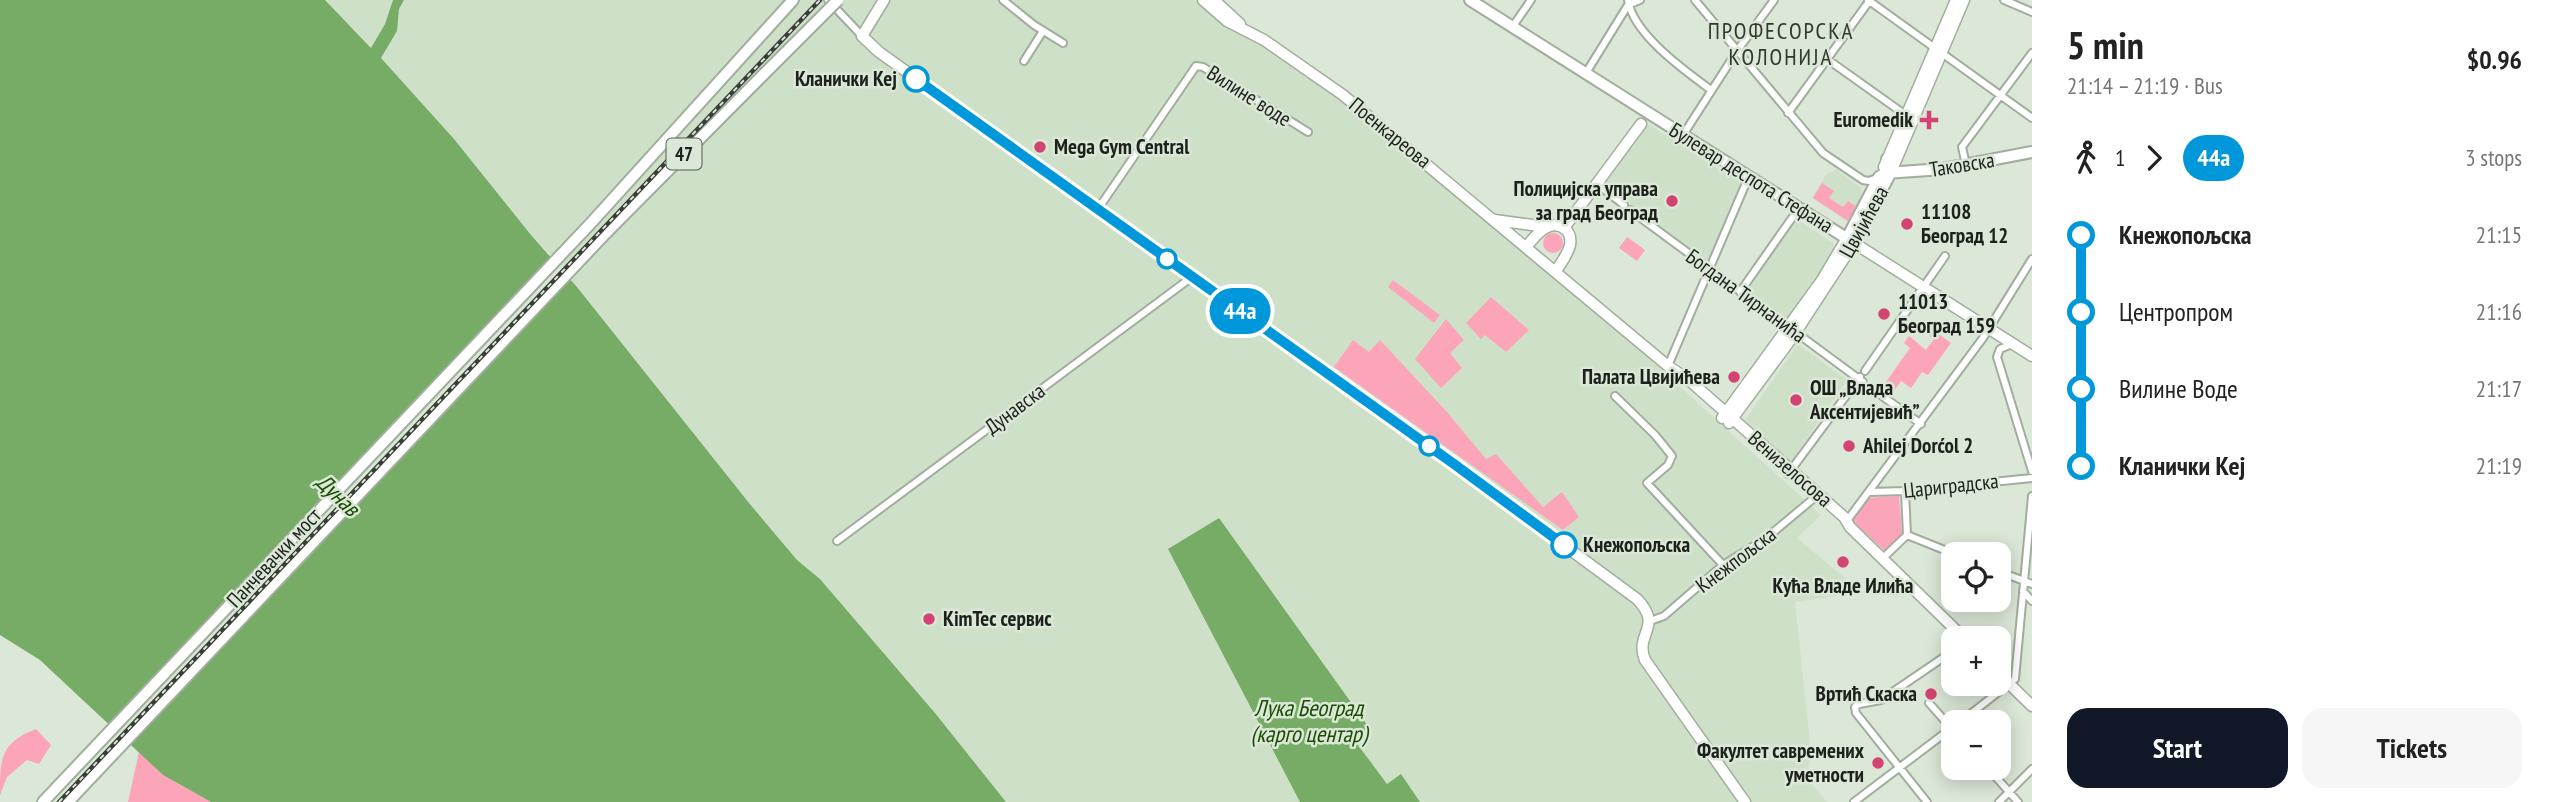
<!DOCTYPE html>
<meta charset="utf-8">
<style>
body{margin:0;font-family:"PT Sans Narrow",sans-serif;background:#f6f6f6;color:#222;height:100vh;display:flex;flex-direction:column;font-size:26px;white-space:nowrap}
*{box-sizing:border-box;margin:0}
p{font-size:23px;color:#767676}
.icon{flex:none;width:38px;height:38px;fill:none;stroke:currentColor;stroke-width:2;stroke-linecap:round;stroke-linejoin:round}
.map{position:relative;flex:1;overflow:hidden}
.drawer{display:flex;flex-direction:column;background:#fff;width:525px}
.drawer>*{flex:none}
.badge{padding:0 14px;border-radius:23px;font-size:24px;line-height:46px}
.controls{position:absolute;left:1941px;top:542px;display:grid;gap:14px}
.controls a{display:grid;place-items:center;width:70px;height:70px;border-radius:14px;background:#fff;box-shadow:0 4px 18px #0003;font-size:35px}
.map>.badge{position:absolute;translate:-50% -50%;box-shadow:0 0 0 4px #fff}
.legs{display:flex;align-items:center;gap:10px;height:77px;padding:0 35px;font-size:23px}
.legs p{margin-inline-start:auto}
.head{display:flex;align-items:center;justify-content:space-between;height:119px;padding:0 35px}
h1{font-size:38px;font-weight:700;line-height:52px}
.primary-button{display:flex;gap:14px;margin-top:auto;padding:14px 35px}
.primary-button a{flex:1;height:80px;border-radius:21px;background:#111827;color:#fff;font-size:28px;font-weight:700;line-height:80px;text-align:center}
.primary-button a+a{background:#f6f6f6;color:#222}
ul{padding:0 35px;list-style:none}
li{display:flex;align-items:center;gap:24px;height:77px;font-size:26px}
li i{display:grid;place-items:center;width:10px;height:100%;margin:0 9px;background:currentColor}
li i::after{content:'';width:18px;height:18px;margin:-9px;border:5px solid;border-radius:50%;background:#fff}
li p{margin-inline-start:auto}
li:first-child i{background:linear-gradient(#0000 50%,currentColor 0)}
li:last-child i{background:linear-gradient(currentColor 50%,#0000 0)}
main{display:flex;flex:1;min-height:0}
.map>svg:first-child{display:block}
.built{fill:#cfe0c9}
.green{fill:#fda5b8}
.water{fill:#76ac65}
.pier{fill:#dbe7d7}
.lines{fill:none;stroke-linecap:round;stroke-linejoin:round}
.street-tunnel{stroke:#b5bfb1;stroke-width:6;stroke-dasharray:6 3;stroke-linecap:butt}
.street-casing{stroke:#a1ad9d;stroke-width:10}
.secondary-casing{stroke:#a1ad9d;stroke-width:13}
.primary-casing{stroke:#a1ad9d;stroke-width:14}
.street{stroke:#fff;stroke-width:6}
.secondary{stroke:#fff;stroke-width:10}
.primary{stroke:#fff;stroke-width:10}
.rail-casing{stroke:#393e36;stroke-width:4.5}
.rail{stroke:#dbe7d7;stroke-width:2;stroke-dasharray:5;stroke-linecap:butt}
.primary-bridge-casing{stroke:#a1ad9d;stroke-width:14;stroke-linecap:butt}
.primary-bridge{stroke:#fff;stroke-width:10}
.line-1-casing{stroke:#fff;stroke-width:16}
.line-1{stroke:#0098da;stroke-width:10}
.stop-1-dot{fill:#fff;stroke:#0098da;stroke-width:3.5}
.poi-dot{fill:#d24471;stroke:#dbe7d7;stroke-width:2.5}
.labels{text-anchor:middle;stroke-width:5;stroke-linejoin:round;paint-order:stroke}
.shield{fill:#dbe7d7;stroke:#565c53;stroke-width:2}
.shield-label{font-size:19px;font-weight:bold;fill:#1d211b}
.stop-label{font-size:21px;font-weight:bold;fill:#1d211b;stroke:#dbe7d7;text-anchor:end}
.street-label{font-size:21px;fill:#1d211b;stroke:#dbe7d7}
.poi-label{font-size:21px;font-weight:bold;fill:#1d211b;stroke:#dbe7d7;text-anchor:start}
.neighbourhood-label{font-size:23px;letter-spacing:2px;fill:#303a2d;stroke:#dbe7d7}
.water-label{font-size:23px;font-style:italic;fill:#194c00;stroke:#dbe7d7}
</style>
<main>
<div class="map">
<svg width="2032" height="802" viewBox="0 0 2032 802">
<rect width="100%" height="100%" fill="#dbe7d7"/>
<path class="built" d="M325,0H393L385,24L372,48Z
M404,0H1195L1218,20L1260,43L1341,98L1552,270L1821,515L1797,538L1862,592L1795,602L1811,753L1806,777L1827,802H1006L935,713L820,579L797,560L749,503L556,260L531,235L454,139L381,58L397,31L399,9Z
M1648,124L1742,184L1709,262L1603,185Z
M1837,170L1862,189V198L1848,222L1812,198L1826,174Z
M1795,218L1833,243L1836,250L1785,321L1743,290Z
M1798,344L1847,380L1791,462L1745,420Z"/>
<path class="green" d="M1822,183L1834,191L1829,198L1843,207L1848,201L1856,206L1848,221L1813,198Z
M1543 243a10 10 0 1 1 20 0a10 10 0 1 1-20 0Z
M1627,237L1645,250L1637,261L1619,248Z
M1393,280L1440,315L1434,323L1388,287Z
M1491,297L1529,330L1506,352L1485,335L1481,339L1466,323Z
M1446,319L1464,340L1450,353L1462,368L1441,388L1415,359Z
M1926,325L1951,343L1928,375L1922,372L1911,388L1901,381L1891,395L1881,389L1910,348L1904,343L1909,336L1926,350L1934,339L1922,331Z
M1353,340L1369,352L1380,340L1447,412L1486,459L1496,454L1543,507L1562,492L1579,517L1563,530L1334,367Z
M1899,496L1902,534L1886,552L1852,520L1868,498Z
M36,729L51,745L39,764L27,760L7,777L0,795C0,759 0,743 36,729Z
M139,752L163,775L211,802H128Z"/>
<path class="water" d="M0,0H325L371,48L385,24L393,0H404L399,9L397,31L381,58L454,139L531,235L577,287L749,503L797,560L820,579L935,713L1006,802H211L163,775L40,660L0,635Z
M1219,518L1370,729L1355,741L1387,784L1401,774L1420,802H1300L1168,549Z"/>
<path class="pier" d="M553,255L572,276L127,746L107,726Z"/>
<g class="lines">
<path class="street-tunnel" d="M1863,382L1878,393"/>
<defs>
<path id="street" d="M828,0L862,36
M1003,0L1034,25L1063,43
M1628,0C1633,34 1685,71 1711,90
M1695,0L1823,153L1863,180L1869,181L1877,178
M1868,0L2032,118
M2004,0L2032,12
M1513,26L1531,0
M1827,59L1907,116
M1024,61L1043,31
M1586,73L1628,5L1640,0
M1788,113L1870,0
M1683,135L1737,51L1774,0
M1966,165L1962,147L2032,53
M1597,184L1624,205
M1098,209L1196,66L1203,67L1308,132
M1630,210L1863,382
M1740,292L1799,208
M2012,344L2000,349L1997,357L2032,471
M1668,366L1746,183
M1865,371L1945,256
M1878,393L1921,424
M1615,396L1655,435L1672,456L1668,465L1647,483L1723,565
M1788,474L1860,377
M1870,492L1905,491L2032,478
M1846,522L1983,338L2032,259
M1907,535L1957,555
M837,541L1192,277
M1883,558L1907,535L1905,491
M1998,571L2032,584
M2023,591L2032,601
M1650,621L1664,616L1723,565L1765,539L1819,494
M1929,703L1953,730
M1959,723L2015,679L2032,496
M1988,768L2018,802
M1854,802L1953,727
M1927,802L1856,713L1855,707L1859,704L1881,700L1953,651
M1999,802L2032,769"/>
<path id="secondary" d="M884,0L862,36L879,52L1454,464L1637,599C1664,627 1634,633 1645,660L1745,802
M1203,0L1227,21L1264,40L1343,95L1668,366L1690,381L1844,517L1850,527L1965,639
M1214,0L1240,24
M1884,167L1956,0
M1891,172L1964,0
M1495,220L1547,227
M1564,228L1641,124
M1527,246C1535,236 1550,217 1565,229C1570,233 1571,239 1570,245C1568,254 1561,263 1556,271
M1722,418L1822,280L1847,238
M1729,423L1792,338L1854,243L2032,356
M1998,673L2032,706"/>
<path id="primary" d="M1470,0L1854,243L1891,172
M1887,159V168L1891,172
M1847,238L1879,177L1885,173L1943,169L2032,152
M43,802L591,223L793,0
M68,802L604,235L764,74"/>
</defs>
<use href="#street" class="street-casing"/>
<use href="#secondary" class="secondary-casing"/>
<use href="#primary" class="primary-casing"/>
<use href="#street" class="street"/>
<use href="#secondary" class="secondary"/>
<use href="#primary" class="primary"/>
<defs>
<path id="rail" d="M59,802L820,0"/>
</defs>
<use href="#rail" class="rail-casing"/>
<use href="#rail" class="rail"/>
<defs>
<path id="primary-bridge" d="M764,74L838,0"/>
</defs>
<use href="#primary-bridge" class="primary-bridge-casing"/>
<use href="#primary-bridge" class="primary-bridge"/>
</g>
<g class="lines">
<defs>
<path id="line-1" d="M916,79L1454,464L1564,545"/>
</defs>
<use href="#line-1" class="line-1-casing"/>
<use href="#line-1" class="line-1"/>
</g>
<g class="stop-1-dot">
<circle cx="916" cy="79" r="12"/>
<circle cx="1167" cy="259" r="9"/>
<circle cx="1429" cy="446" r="9"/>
<circle cx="1564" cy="545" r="12"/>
</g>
<g class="poi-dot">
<path d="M1925.5 109.5h7v7h7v7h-7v7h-7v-7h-7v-7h7z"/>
<circle cx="1040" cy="147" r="7"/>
<circle cx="1672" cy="201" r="7"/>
<circle cx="1907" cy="224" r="7"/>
<circle cx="1884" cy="314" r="7"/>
<circle cx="1734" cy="377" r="7"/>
<circle cx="1796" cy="400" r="7"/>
<circle cx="1849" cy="446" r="7"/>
<circle cx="1843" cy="562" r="7"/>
<circle cx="929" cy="619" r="7"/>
<circle cx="1931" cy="694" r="7"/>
<circle cx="1878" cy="763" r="7"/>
</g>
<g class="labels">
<rect class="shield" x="666.5" y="138.5" width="35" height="31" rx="5"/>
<g class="shield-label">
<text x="684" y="161">47</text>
</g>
<g class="stop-label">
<text x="897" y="86">Кланички Кеј</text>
<text x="1583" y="552" text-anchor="start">Кнежопољска</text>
</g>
<g class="street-label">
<text transform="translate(1249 96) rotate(32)" y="7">Вилине воде</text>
<text transform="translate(1390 133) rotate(39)" y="7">Поенкареова</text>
<text transform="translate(1962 165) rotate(-9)" y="7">Таковска</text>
<text transform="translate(1751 178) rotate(32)" y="7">Булевар деспота Стефана</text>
<text transform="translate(1864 222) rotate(-61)" y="7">Цвијићева</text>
<text transform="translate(1746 296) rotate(36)" y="7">Богдана Тирнанића</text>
<text transform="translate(1015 409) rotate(-37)" y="7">Дунавска</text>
<text transform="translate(1790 469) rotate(41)" y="7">Венизелосова</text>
<text transform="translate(1951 486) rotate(-6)" y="7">Цариградска</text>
<text transform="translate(274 558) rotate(-47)" y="7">Панчевачки мост</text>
<text transform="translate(1736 560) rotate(-37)" y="7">Кнежпољска</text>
</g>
<g class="poi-label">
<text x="1913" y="127" text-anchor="end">Euromedik</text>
<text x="1054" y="154">Mega Gym Central</text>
<text x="1658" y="196" text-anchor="end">Полицијска управа<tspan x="1658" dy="24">за град Београд</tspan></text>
<text x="1921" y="219">11108<tspan x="1921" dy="24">Београд 12</tspan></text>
<text x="1898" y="309">11013<tspan x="1898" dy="24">Београд 159</tspan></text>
<text x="1720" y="384" text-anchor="end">Палата Цвијићева</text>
<text x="1810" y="395">ОШ „Влада<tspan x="1810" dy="24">Аксентијевић”</tspan></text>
<text x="1863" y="453">Ahilej Dorćol 2</text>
<text x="1843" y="593" text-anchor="middle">Кућа Владе Илића</text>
<text x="943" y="626">KimTec сервис</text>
<text x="1917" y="701" text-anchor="end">Вртић Скаска</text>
<text x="1864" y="758" text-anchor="end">Факултет савремених<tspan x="1864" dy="24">уметности</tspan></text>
</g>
<g class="neighbourhood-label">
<text x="1781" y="39">ПРОФЕСОРСКА<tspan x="1781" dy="26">КОЛОНИЈА</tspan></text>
</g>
<g class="water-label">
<text transform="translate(338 495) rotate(44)" y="8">Дунав</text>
<text x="1309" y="716">Лука Београд<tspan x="1309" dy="26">(карго центар)</tspan></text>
</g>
</g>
</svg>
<div class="controls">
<a><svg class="icon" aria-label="locate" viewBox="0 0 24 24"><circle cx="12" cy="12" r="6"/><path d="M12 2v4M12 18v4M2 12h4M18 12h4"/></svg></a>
<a>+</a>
<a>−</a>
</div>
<b class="badge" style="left:1240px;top:311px;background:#0098da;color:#fff">44a</b>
</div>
<section class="drawer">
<div class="head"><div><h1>5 min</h1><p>21:14 – 21:19 · Bus</p></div><b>$0.96</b></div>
<div class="legs"><svg class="icon" aria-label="walk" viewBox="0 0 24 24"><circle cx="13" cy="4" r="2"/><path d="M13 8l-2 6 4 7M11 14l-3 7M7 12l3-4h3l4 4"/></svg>1<svg class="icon" aria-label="forward" viewBox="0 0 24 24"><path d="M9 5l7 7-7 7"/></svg><b class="badge" style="background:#0098da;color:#fff">44a</b><p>3 stops</p></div>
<ul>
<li><i style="color:#0098da"></i><b>Кнежопољска</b><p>21:15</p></li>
<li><i style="color:#0098da"></i><span>Центропром</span><p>21:16</p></li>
<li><i style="color:#0098da"></i><span>Вилине Воде</span><p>21:17</p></li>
<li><i style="color:#0098da"></i><b>Кланички Кеј</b><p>21:19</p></li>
</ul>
<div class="primary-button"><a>Start</a><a>Tickets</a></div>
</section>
</main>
